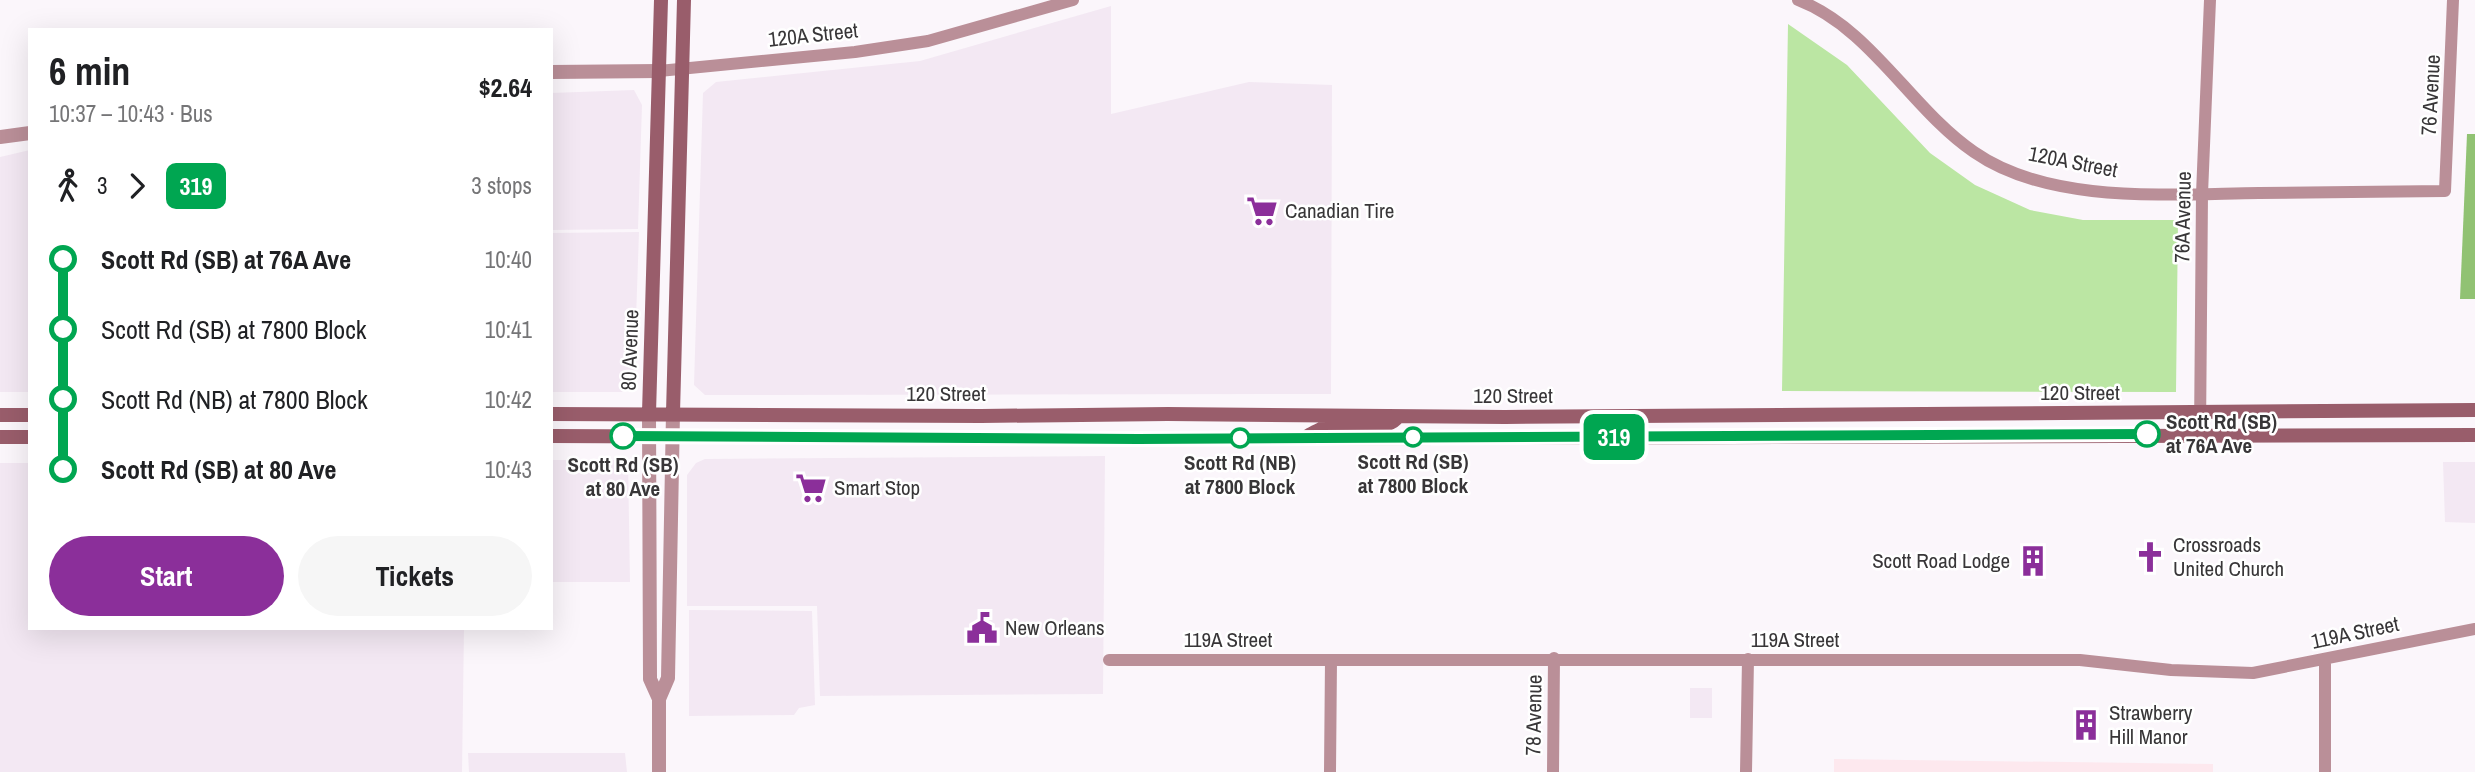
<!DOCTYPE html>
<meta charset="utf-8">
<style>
body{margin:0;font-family:"Archivo Narrow",sans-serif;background:#f6f6f6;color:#202124;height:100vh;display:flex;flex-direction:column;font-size:26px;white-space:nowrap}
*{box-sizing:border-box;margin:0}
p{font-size:23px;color:#757577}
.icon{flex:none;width:38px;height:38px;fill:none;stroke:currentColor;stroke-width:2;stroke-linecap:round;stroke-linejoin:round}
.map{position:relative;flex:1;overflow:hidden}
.panel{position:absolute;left:28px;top:28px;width:525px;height:602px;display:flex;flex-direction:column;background:#fff;border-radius:0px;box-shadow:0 7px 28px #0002}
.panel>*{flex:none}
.badge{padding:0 14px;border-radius:10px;font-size:24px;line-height:46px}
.map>.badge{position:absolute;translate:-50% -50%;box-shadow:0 0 0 4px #fff}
.legs{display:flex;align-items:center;gap:10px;height:77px;padding:0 21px;font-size:23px}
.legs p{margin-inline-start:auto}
.overview{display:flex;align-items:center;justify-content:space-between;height:119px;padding:0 21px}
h1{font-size:38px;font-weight:700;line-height:52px}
.action{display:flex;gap:14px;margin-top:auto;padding:14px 21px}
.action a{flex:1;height:80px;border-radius:42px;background:#8b2f9a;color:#fff;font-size:28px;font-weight:700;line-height:80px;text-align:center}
.action a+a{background:#f6f6f6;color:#202124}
ul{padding:0 21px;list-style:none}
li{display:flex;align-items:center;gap:24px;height:70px;font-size:26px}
li i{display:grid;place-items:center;width:10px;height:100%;margin:0 9px;background:currentColor}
li i::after{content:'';width:18px;height:18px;margin:-9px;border:5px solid;border-radius:50%;background:#fff}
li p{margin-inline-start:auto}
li:first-child i{background:linear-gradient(#0000 50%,currentColor 0)}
li:last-child i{background:linear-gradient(currentColor 50%,#0000 0)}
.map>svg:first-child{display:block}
.built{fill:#f3e8f3}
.education{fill:#fde8ee}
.green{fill:#bbe6a3}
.forest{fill:#91c273}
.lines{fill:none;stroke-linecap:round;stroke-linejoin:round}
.minor{stroke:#ba8f98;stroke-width:12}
.tertiary{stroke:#ba8f98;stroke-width:14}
.secondary{stroke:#995d6b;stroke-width:14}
.line-1-casing{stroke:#fff;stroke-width:16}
.line-1{stroke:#00a651;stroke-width:10}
.stop-1-dot{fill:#fff;stroke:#00a651;stroke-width:3.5}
.labels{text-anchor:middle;stroke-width:5;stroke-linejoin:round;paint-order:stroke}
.street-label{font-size:21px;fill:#383638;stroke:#fff}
.poi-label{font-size:21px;fill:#383638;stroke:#fff;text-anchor:start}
.stop-label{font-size:21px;font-weight:bold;fill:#383638;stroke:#fff}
</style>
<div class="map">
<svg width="2475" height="772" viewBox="0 0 2475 772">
<rect width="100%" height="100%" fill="#fbf6fb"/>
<path class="built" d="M1111,6V114L1249,82L1332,85L1331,394L705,395L694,385L703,93L716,82L920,61Z
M634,90L642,105L638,229L551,230V93Z
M30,150V392H0V157Z
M639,232L634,377L622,392H551V233Z
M1105,456L1103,694L820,696L817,606H687V475L696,463L705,459Z
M551,460H628L630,582H551Z
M2443,462H2475V523L2445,522Z
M0,463H30V628H464L462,772H0Z
M689,610L812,611L815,705L799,708L794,715L689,716Z
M1690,688H1712V718H1690Z
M468,753H625L627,772H469Z"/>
<path class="education" d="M1834,759L2213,764V772H1834Z"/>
<path class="green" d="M1788,24L1847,65L1930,153L1975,185L2030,210L2083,220H2178L2176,392L1782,391Z"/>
<path class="forest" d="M2467,134H2475V299H2460Z"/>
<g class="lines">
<path class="minor" d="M1798,0C1871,28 1911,109 1974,152C2050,205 2170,194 2259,193C2321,192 2383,192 2445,191L2453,0
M659,71L855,52L928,41L1073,0
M2200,434L2202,194L2210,0
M2325,659V772
M1109,660H2080L2171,670L2253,673L2475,629
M1330,772L1331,660
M1553,772L1554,658
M1746,772L1748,659"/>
<path class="tertiary" d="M551,72L659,71
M0,137L30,133
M649,413L650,679L659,699
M659,772V699L668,678L673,413"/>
<path class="secondary" d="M649,413L661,0
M673,413L684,0
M551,414L981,416L1168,414L1505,417L2475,410
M0,415H30
M1309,435C1314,433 1319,429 1324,428C1344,423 1383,433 1396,419
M551,436L1138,439L2475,435
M0,437H30"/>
</g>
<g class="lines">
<defs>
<path id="line-1" d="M623,436L1138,439L2147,434"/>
</defs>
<use href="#line-1" class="line-1-casing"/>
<use href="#line-1" class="line-1"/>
</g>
<defs>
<symbol id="supermarket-bare" viewBox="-9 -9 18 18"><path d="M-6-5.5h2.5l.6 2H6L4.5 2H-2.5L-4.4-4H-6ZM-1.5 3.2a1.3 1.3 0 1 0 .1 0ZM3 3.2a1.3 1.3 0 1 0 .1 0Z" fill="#8b2f9a" stroke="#fff" stroke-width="2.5" paint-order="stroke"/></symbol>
<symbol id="church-bare" viewBox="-9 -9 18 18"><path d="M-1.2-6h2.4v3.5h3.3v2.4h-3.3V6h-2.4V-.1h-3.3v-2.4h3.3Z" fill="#8b2f9a" stroke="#fff" stroke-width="2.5" paint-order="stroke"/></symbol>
<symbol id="building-bare" viewBox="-9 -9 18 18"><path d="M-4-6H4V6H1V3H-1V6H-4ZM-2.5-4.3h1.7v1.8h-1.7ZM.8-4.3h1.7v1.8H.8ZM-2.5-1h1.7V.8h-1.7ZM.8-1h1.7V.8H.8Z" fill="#8b2f9a" stroke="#fff" stroke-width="2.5" paint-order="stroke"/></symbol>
<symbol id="civic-bare" viewBox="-9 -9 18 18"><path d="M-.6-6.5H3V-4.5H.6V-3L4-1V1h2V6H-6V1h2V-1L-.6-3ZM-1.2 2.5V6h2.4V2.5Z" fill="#8b2f9a" stroke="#fff" stroke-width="2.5" paint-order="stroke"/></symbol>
</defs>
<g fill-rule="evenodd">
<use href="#supermarket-bare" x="1240" y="189" width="44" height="44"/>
<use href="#supermarket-bare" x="789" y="466" width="44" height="44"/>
<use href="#church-bare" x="2128" y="535" width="44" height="44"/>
<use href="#building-bare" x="2011" y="539" width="44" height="44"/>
<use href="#civic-bare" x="960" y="606" width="44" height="44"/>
<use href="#building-bare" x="2064" y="703" width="44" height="44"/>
</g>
<g class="stop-1-dot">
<circle cx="2147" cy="434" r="12"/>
<circle cx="623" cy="436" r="12"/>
<circle cx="1413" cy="437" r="9"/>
<circle cx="1240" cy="438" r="9"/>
</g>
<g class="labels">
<g class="street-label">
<text transform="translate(813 35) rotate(-6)" y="7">120A Street</text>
<text transform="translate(2431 95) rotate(-87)" y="7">76 Avenue</text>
<text transform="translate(2073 162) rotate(11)" y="7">120A Street</text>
<text transform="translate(2183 217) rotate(-89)" y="7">76A Avenue</text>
<text transform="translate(630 350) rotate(-88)" y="7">80 Avenue</text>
<text x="2080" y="400">120 Street</text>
<text x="946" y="401">120 Street</text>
<text x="1513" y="403">120 Street</text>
<text transform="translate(2355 633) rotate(-12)" y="7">119A Street</text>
<text x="1228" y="647">119A Street</text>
<text x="1795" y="647">119A Street</text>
<text transform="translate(1534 715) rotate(-89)" y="7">78 Avenue</text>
</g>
<g class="poi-label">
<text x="1285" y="218">Canadian Tire</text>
<text x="834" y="495">Smart Stop</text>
<text x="2173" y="552">Crossroads<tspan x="2173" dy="24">United Church</tspan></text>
<text x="2010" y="568" text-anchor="end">Scott Road Lodge</text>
<text x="1005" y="635">New Orleans</text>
<text x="2109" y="720">Strawberry<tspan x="2109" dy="24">Hill Manor</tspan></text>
</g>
<g class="stop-label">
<text x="2166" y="429" text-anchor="start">Scott Rd (SB)<tspan x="2166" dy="24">at 76A Ave</tspan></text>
<text x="1413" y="469">Scott Rd (SB)<tspan x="1413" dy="24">at 7800 Block</tspan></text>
<text x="1240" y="470">Scott Rd (NB)<tspan x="1240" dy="24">at 7800 Block</tspan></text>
<text x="623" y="472">Scott Rd (SB)<tspan x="623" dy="24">at 80 Ave</tspan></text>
</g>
</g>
</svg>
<b class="badge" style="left:1614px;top:437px;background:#00a651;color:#fff">319</b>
<section class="panel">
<div class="overview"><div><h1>6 min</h1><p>10:37 – 10:43 · Bus</p></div><b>$2.64</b></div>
<div class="legs"><svg class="icon" aria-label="walk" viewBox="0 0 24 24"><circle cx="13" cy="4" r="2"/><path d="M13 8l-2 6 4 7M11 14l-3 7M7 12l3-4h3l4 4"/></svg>3<svg class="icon" aria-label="forward" viewBox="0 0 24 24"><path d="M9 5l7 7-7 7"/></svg><b class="badge" style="background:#00a651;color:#fff">319</b><p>3 stops</p></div>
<ul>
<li><i style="color:#00a651"></i><b>Scott Rd (SB) at 76A Ave</b><p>10:40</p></li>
<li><i style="color:#00a651"></i><span>Scott Rd (SB) at 7800 Block</span><p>10:41</p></li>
<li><i style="color:#00a651"></i><span>Scott Rd (NB) at 7800 Block</span><p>10:42</p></li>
<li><i style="color:#00a651"></i><b>Scott Rd (SB) at 80 Ave</b><p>10:43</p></li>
</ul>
<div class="action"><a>Start</a><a>Tickets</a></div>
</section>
</div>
